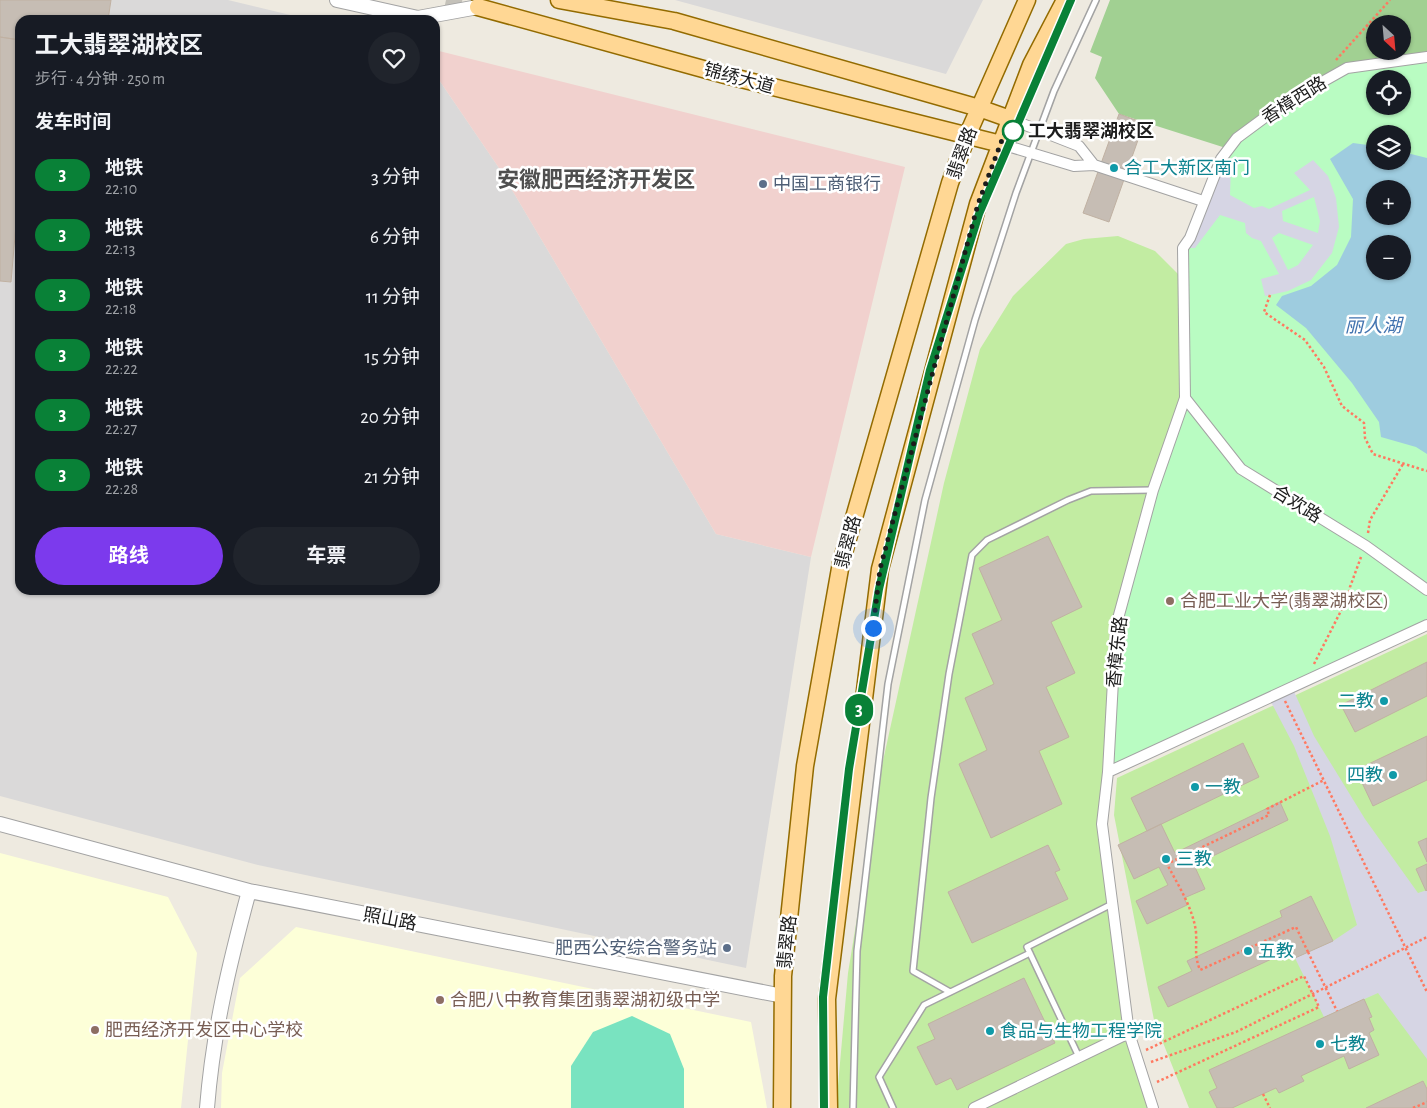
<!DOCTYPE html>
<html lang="zh">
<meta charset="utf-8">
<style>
body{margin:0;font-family:"Alegreya Sans","Noto Sans SC",sans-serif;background:#20242c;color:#f1f3f6;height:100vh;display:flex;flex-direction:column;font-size:19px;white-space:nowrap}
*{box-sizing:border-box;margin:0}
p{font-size:16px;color:#9ea1a6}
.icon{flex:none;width:28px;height:28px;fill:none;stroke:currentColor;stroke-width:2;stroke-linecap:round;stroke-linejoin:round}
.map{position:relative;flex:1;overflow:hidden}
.side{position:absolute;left:15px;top:15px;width:425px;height:580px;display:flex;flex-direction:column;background:#171b24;border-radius:15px;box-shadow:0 1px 4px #0004}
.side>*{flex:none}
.badge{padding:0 10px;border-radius:16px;font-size:18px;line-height:32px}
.needle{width:32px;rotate:154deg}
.buttons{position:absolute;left:1366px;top:15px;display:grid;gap:10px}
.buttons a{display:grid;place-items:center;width:45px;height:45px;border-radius:50%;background:#171b24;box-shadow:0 1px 4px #0004;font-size:25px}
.you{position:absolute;width:25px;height:25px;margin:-12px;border:4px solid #fff;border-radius:50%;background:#1a73e8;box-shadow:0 0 0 8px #1a73e833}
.map>.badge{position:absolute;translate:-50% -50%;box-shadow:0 0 0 2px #fff}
h2{padding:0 20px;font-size:19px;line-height:45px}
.round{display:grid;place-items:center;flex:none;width:52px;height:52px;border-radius:26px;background:#20242c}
.head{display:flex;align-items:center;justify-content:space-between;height:85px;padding:0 20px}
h1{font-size:24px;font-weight:700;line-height:38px}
.button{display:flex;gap:10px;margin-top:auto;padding:10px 20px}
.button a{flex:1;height:58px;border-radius:30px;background:#7c3aed;color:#fff;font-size:20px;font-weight:700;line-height:58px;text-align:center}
.button a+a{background:#20242c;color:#f1f3f6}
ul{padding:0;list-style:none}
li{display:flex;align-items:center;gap:15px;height:60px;padding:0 20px}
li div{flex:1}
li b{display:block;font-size:19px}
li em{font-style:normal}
li .badge{min-width:55px;font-weight:700;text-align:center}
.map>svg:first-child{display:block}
.residential{fill:#dad9d9}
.commercial{fill:#f1d1ce}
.education{fill:#fdffd8}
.grass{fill:#c2eca2;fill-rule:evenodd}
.forest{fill:#a1d092;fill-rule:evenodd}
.park{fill:#b9fcc2;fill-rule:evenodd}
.pitch{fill:#79e3c0}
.plaza{fill:#d6d5e4;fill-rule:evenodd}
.water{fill:#9eccdf;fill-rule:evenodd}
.building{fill:#c6bdb4;stroke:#c0b1a2}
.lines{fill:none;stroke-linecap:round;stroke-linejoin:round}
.primary-tunnel{stroke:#c4c1b9;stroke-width:16;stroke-dasharray:16 8;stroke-linecap:butt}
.service-casing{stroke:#a3a3a3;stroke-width:8}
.minor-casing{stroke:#a3a3a3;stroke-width:12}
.tertiary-casing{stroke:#a3a3a3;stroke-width:16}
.primary-casing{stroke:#936b00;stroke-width:19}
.path{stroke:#ff7960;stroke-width:2.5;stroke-dasharray:2.5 2.5;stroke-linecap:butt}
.service{stroke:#fff;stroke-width:5}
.minor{stroke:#fff;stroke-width:10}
.tertiary{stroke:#fff;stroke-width:14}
.primary{stroke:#ffd794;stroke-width:16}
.path-bridge{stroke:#ff7960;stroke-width:2.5;stroke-dasharray:2.5 2.5;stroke-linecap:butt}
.line-casing{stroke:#fff;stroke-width:11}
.line{stroke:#098137;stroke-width:8}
.walk{stroke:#1c1c1c;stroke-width:5;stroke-dasharray:0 9}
.stop-dot{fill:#fff;stroke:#098137;stroke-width:2.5}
.culture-dot{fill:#0f9aa8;stroke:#fff;stroke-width:2}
.service-dot{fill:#5c6f8a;stroke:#fff;stroke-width:2}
.education-dot{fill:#8d6e63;stroke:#fff;stroke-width:2}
.labels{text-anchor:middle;stroke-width:5;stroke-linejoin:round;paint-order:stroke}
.street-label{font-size:18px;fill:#1c1c1c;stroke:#fff}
.stop-label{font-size:18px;font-weight:bold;fill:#1c1c1c;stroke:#fff;text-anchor:start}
.culture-label{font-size:18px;fill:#0d838f;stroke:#fff;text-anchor:start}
.service-label{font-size:18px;fill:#4e5e75;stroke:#fff;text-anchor:start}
.education-label{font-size:18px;fill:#785e54;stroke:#fff;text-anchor:start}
.water-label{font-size:19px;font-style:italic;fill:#4374b0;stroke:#fff}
.district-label{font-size:22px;font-weight:bold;fill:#4f4f4f;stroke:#fff}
</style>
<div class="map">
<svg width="1427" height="1108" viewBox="0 0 1427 1108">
<rect width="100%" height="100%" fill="#eeeae0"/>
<path class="residential" d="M111,0H228L311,20H108Z
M675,0H983L946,74Z
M435,74L499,168L716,534L811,557L746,968L258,865L0,796V281L11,282L20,178V590H435Z"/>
<path class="commercial" d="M435,50L905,167L811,557L716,534L499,168L435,74Z"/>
<path class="education" d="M0,853L168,897L197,953L181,1108H0Z
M296,927L751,1022L767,1108H221L222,1073L240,978Z"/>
<path class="grass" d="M1424,56L1402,134H1375L1108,772L1102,824L1128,1032L973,1108H836L848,973L881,770L944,483L980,349L1013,296L1066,244L1084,239L1118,236L1155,251L1183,279L1237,138ZM1375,79H1402V106H1375Z
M1427,634V1108H1189L1154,1020L1114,815L1117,778Z
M1128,1035L1153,1108H975Z"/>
<path class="forest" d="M1110,0H1427V57L1347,68L1229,149L1119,114L1095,78L1102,57L1090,52ZM1375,24H1402V51H1375Z"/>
<path class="park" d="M1427,57V625L1108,772L1116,626L1185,398L1183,271L1190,238L1202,204L1237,138L1347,68ZM1375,79H1402V106H1375ZM1375,134H1402V161H1375ZM1375,189H1402V216H1375ZM1375,244H1402V271H1375Z"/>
<path class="pitch" d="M632,1016L670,1034L684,1069V1108H571V1066L593,1032Z"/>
<path class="plaza" d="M1221,159L1231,166L1230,195L1254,208L1262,206L1269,209L1310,190L1294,173L1313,160L1328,176L1336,198L1339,227L1332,253L1311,280L1288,291L1265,296L1261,279L1279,274L1261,241L1252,238L1246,233L1245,223L1220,215L1195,248H1183ZM1314,197L1320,221L1318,233L1283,221L1282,211ZM1279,233L1313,245L1298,265L1288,270L1272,238Z
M1292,687L1314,736L1365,819L1418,893L1427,890V1059L1378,993L1324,1017L1295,958L1333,941L1357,925L1330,836L1294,746L1269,698Z"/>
<path class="water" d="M1353,143L1375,146V161H1402L1403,152L1427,158V454L1416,447L1381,437L1379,422L1352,383L1306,328L1276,305L1282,296L1311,286L1337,265L1351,237L1353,199L1330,159ZM1375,189H1402V216H1375ZM1375,244H1402V271H1375Z"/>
<path class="building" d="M0,0H111L108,20H20V40L0,37Z
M0,37L20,40V178L11,282L0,281Z
M1119,114L1144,123L1109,222L1083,213Z
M1048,536L1082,607L1051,622L1075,673L1046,687L1069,737L1039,751L1062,804L991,838L959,764L987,750L965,698L994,684L972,634L1002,620L979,568Z
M1427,662V696L1355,732L1341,705Z
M1427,736V780L1373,806L1356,770Z
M1243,743L1259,777L1147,831L1131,798Z
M1280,802L1288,820L1194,865L1205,889L1184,898L1187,905L1147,924L1136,901L1168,885L1159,867L1134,879L1118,845L1161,824L1175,853Z
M1427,838V862L1418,842Z
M1048,845L1060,870L1055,872L1068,899L972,943L948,892Z
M1427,864V890L1426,891L1416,869Z
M1311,896L1333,941L1295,958L1291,950L1168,1007L1158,987L1192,971L1187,961L1282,917L1280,911Z
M1024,978L1055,1043L957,1090L951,1078L936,1085L917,1047L935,1039L928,1024Z
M1364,999L1372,1017L1369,1018L1374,1030L1369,1033L1379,1055L1349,1069L1344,1056L1301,1076L1304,1081L1279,1093L1276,1088L1232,1108H1217L1209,1092L1217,1088L1209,1070Z
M1423,1081L1427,1089V1108H1366Z"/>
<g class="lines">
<path class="primary-tunnel" d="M446,0L478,7"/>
<defs>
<path id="service" d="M950,992L913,971L931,798L949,674L972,555L987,540L1068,500L1091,491L1152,490
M1079,1057L1027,947L1112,904
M853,1108L857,951L888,684L925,500L975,320L1016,193L1054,91L1096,0
M893,1108L879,1077L924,1005L1030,953"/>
<path id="minor" d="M1010,119L1079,146L1094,165
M1001,144L1074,166L1094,165L1203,201
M1185,398L1241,469L1366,546L1427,590
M1108,772L1427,625
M974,1108L1129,1033
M1153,1108L1129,1033L1102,824L1108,772L1116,626L1153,490L1185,398L1183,248L1190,238L1221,159L1237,138L1283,104L1347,68L1427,57"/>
<path id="tertiary" d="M337,0L418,18L478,7
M0,824L249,891L783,996
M207,1108C213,1032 229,965 249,891"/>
<path id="primary" d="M559,0L674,21L979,108L1010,119
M478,7L725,75L1001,144
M782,1108L783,976L805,766L841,563L950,183L967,136L1027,0
M829,1108L827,999L880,569L978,204L1031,65L1065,0"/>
</defs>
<use href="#service" class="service-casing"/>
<use href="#minor" class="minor-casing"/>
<use href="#tertiary" class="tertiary-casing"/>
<use href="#primary" class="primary-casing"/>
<path class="path" d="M1336,60L1390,0
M1270,295L1264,312L1305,340L1324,367L1342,406L1364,423L1365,438L1373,454L1427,471
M1368,533L1370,520L1403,464
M1314,664L1349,595L1350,587L1361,557
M1285,701L1427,992
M1308,952L1296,927L1200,970C1194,955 1197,948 1196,932C1193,908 1178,885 1167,864L1269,815L1267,809L1324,780
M1146,1050L1304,976L1319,1007L1157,1082
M1151,1062L1236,1032L1427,937
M1263,1094L1270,1108
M1413,1108L1427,1102"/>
<use href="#service" class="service"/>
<use href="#minor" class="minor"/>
<use href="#tertiary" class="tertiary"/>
<use href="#primary" class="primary"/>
<path class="path-bridge" d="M1308,952L1337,1011"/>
</g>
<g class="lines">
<defs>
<path id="line" d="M824,1108L823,997L849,769L879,589L930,370L979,214L1071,0"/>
</defs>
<use href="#line" class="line-casing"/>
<use href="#line" class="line"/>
<path class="walk" d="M873,628L880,569L978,204L1005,132L1013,131"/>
</g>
<circle class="stop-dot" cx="1013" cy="131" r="10"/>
<g class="culture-dot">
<circle cx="1114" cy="168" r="5"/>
<circle cx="1384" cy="701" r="5"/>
<circle cx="1393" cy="775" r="5"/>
<circle cx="1195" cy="787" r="5"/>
<circle cx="1166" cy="859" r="5"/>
<circle cx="1248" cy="951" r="5"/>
<circle cx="990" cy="1031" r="5"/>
<circle cx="1320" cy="1044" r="5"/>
</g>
<g class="service-dot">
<circle cx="763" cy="184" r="5"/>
<circle cx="727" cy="948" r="5"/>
</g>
<g class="education-dot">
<circle cx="1170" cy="601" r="5"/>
<circle cx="440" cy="1000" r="5"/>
<circle cx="95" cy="1030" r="5"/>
</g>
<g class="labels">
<g class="street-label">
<text transform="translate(739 78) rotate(15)" y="6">锦绣大道</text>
<text transform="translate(1294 100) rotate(-32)" y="6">香樟西路</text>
<text transform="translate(962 153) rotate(-70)" y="6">翡翠路</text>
<text transform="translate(1297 504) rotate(32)" y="6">合欢路</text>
<text transform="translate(848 542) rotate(-75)" y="6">翡翠路</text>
<text transform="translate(1117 652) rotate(-84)" y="6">香樟东路</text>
<text transform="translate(390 919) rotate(11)" y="6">照山路</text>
<text transform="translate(787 942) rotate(-84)" y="6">翡翠路</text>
</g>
<g class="stop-label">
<text x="1028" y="137">工大翡翠湖校区</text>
</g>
<g class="culture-label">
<text x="1124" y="174">合工大新区南门</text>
<text x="1374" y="707" text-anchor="end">二教</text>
<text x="1383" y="781" text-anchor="end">四教</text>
<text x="1205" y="793">一教</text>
<text x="1176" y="865">三教</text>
<text x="1258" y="957">五教</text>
<text x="1000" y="1037">食品与生物工程学院</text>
<text x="1330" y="1050">七教</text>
</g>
<g class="service-label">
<text x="773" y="190">中国工商银行</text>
<text x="717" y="954" text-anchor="end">肥西公安综合警务站</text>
</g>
<g class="education-label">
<text x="1180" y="607">合肥工业大学(翡翠湖校区)</text>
<text x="450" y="1006">合肥八中教育集团翡翠湖初级中学</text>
<text x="105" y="1036">肥西经济开发区中心学校</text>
</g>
<g class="water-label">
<text x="1373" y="332">丽人湖</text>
</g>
<g class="district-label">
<text x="596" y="187">安徽肥西经济开发区</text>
</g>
</g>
</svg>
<div class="buttons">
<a><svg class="needle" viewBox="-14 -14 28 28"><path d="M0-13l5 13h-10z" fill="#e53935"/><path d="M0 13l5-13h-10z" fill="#9ea1a6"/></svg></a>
<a><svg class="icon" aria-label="locate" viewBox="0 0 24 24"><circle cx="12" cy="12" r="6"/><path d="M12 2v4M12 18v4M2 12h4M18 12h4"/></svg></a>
<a><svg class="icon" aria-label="layers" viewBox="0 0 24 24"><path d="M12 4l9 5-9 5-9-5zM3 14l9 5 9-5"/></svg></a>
<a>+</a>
<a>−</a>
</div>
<div class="you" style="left:873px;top:628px"></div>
<b class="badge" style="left:859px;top:710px;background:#098137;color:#fff">3</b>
<section class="side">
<div class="head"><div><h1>工大翡翠湖校区</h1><p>步行 · 4 分钟 · 250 m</p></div><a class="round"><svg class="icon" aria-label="heart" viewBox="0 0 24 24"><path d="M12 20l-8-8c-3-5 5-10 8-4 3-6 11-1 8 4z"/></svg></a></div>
<h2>发车时间</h2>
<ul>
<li><span class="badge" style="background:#098137;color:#fff">3</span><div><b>地铁</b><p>22:10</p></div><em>3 分钟</em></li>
<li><span class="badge" style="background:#098137;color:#fff">3</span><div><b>地铁</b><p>22:13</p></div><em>6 分钟</em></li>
<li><span class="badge" style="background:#098137;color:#fff">3</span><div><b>地铁</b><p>22:18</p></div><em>11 分钟</em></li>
<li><span class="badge" style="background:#098137;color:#fff">3</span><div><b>地铁</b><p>22:22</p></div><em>15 分钟</em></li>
<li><span class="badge" style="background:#098137;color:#fff">3</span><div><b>地铁</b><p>22:27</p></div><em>20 分钟</em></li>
<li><span class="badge" style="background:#098137;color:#fff">3</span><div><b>地铁</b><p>22:28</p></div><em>21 分钟</em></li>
</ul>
<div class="button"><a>路线</a><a>车票</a></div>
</section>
</div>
